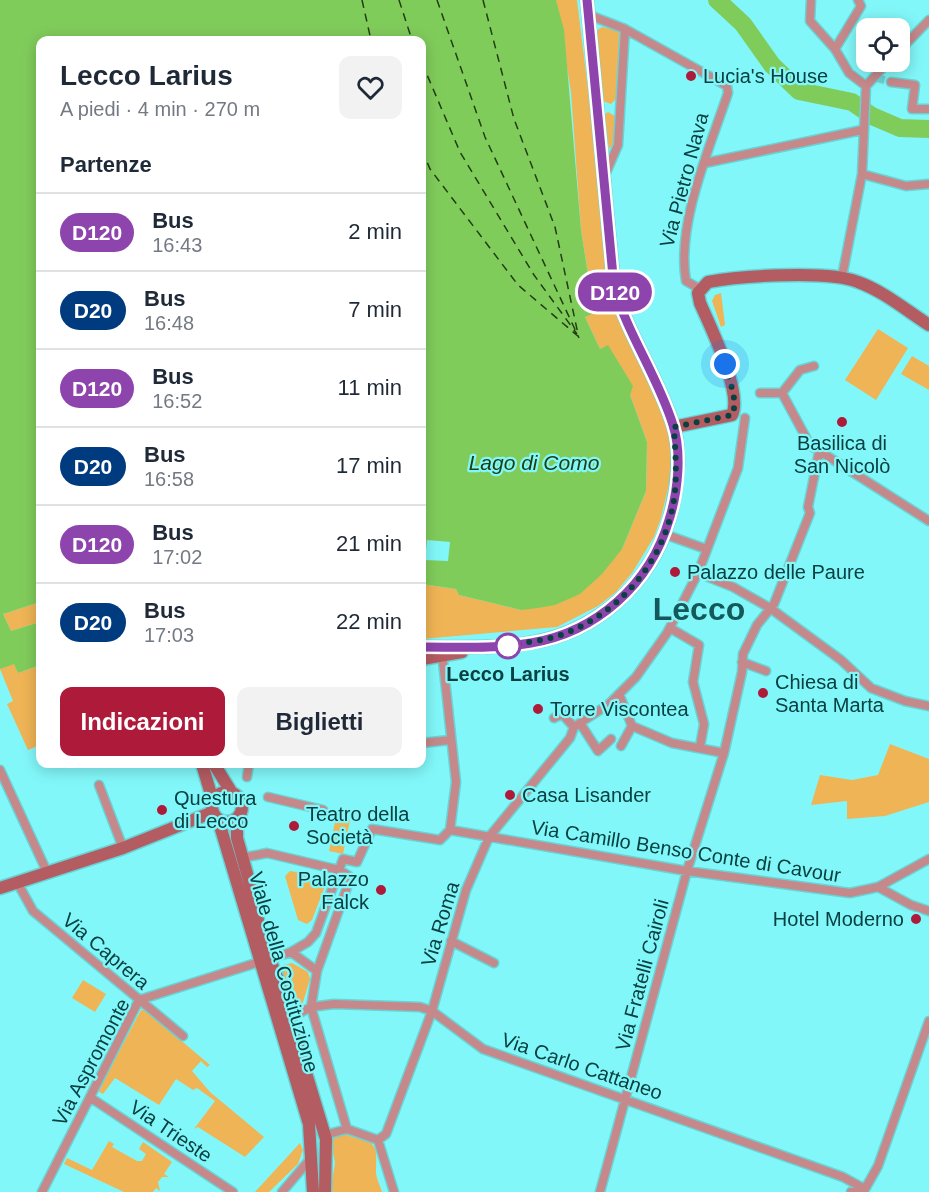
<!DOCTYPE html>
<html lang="it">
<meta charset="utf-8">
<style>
body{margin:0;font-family:Arial,sans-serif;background:#f2f2f3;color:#1f2937;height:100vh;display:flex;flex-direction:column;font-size:22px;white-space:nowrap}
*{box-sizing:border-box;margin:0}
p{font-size:20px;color:#747a83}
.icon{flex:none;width:33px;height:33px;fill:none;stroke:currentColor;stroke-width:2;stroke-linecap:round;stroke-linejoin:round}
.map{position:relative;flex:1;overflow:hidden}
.panel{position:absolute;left:36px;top:36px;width:390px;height:732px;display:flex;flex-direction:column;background:#fff;border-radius:12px;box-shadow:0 3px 15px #0003}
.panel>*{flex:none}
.badge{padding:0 12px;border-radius:20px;font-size:21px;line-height:39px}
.tools{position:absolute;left:856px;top:18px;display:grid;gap:12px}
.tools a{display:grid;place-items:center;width:54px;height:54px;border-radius:12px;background:#fff;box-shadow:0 3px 15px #0003;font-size:30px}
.you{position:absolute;width:30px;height:30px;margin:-15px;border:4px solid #fff;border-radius:50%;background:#1a73e8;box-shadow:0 0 0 9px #1a73e833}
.map>.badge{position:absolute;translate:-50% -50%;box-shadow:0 0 0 3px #fff}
h2{padding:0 24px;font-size:22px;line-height:54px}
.round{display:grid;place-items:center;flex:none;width:63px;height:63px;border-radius:12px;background:#f2f2f3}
.summary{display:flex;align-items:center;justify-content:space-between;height:102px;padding:0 24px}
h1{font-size:28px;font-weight:600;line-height:45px}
.button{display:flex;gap:12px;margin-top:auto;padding:12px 24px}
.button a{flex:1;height:69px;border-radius:12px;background:#ae1a3a;color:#fff;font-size:24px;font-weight:600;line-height:69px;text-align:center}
.button a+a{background:#f2f2f3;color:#1f2937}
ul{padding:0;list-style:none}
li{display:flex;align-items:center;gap:18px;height:78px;padding:0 24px;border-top:2px solid #e0e1e3}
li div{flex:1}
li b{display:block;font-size:22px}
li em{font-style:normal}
li .badge{min-width:66px;font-weight:700;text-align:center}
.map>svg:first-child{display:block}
.green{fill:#efb455}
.water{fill:#80cc5b}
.pier{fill:#82f7f9}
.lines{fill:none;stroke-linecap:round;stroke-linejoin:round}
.river{stroke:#80cc5b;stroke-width:18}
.ferry{stroke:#213e12;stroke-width:1.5;stroke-dasharray:8 6;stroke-linecap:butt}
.street-tunnel{stroke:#6ad2d4;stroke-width:8;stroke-dasharray:8 4;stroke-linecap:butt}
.street-casing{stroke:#6ad2d4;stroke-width:11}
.secondary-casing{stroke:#6ad2d4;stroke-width:15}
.street{stroke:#c6898b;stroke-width:8}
.secondary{stroke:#b35c62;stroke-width:12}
.line-casing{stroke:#fff;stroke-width:14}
.line{stroke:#8e44ad;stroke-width:9}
.walk{stroke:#094041;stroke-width:6;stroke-dasharray:0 10.8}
.poi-dot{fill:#ae1a3a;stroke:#82f7f9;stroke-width:2}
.stop-dot{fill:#fff;stroke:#8e44ad;stroke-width:3}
.labels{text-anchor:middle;stroke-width:4.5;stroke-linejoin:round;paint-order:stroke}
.poi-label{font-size:20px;fill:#094041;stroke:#82f7f9;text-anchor:start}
.street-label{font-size:20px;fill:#094041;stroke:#82f7f9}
.stop-label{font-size:20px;font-weight:bold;fill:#094041;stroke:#82f7f9}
.water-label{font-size:21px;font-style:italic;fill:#213e12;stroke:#82f7f9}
.town-label{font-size:32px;font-weight:bold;fill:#145859;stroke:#82f7f9}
</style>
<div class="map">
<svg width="929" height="1192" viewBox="0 0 929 1192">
<rect width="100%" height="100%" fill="#82f7f9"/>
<path class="green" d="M556,0H577L615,307L667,421L674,463L661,518L654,537L632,573L616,592L598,606L557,627L422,639V584L456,589L459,595L521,610L622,549L646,491L647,442L630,395L608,346L600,349L585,317L594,312L581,230L571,92Z
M602,27L620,31L616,99L611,104L603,101L596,31Z
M608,112L615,116L613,145L609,149L604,115Z
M721,293L725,325L721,327L712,301L715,295Z
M878,329L908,348L876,400L845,380Z
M912,356L929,366V390L901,374Z
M40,602V622L11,631L3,614Z
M14,663L18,673L40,665V745L28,750L7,704L13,701L0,669Z
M890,744L929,759V802L885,816L847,819V801L811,805L820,775L852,780L878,775Z
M336,817L350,820L343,854L329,851Z
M290,871L321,876L327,881L312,920L307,924L298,920L285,876Z
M292,963L308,972L310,979L301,1009L293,1010L281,970L283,965Z
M83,980L106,994L95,1012L72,998Z
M141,1010H145L210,1065L207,1067L201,1061L192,1071L210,1092L264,1137L245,1157L198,1127L194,1129L215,1101L197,1088L193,1090L176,1079L159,1105L115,1078L103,1094L98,1091Z
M345,1132C350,1139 358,1137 366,1140C379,1145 376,1159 376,1169C375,1176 380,1185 382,1192H330L335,1163L330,1136Z
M109,1141L114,1144L112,1147L137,1161H142L146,1154L139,1149L143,1142L172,1162L164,1174L169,1177H162L158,1182L160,1191L156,1188L153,1192H124L64,1164L67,1158L92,1170Z
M300,1143L303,1150L298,1164L269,1192H255Z"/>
<path class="water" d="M0,0H556L564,30L581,230L594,313L585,317L600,349L608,345L633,386L630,395L647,442L646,491L622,549L602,574L580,594L555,605L538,608L521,610L459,595L456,589L422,584V40H40V602L3,614L11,631L40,622V665L18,673L14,664L0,669Z"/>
<path class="pier" d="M427,540L450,542L448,561L425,560Z"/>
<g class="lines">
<path class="river" d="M717,0L743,24L772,65L799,91L852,102L872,116L900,128L929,129"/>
<path class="ferry" d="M362,0L371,40
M399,0L412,40
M437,0L485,137L579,338
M483,0L514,119L555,227L578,334
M422,63L460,152L534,275L577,334
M422,150L430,169L518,285L579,337"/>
<path class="street-tunnel" d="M877,78L891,82"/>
<defs>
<path id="street" d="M811,0L810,21L835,49L849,73L866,86
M589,15L625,29L727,86L728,93C710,147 676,224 686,281L700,289
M835,49L861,6L858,0
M900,50L929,20
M891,82L915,85L912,109H929
M705,163L862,130
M862,174L906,186L929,184
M605,175L618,145L625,29
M842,277L862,174L866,86L888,62
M760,393H782L800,370L814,366
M782,393L810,445L929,521
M664,534L706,549
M698,573L733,587L770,608L841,660L871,688L905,701L929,706
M670,628L699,645L693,682L704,724L700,747
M442,652L456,782L450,830
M742,662L766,671
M619,694L632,726L672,743L724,753
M554,718L562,714L574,727
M580,723L598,751L611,739
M422,743L450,740
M621,746L632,726
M0,770L47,872
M247,777L249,764
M99,785L123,848
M268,797L323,810
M450,830L687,871L850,893L878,887L929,859
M242,858L267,853L339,870L349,876L350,879L317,971L311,1007L347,1129
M17,882L33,911L183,1036
M878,887L911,905L929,911
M451,941L494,963
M291,952L317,971
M290,1018L311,1007L334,1004L420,1007L432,1011L483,1049L843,1177L865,1189
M91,1098L233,1192
M347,1129L378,1140L394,1192
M325,1135L347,1129
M378,1140L386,1134L432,1011L466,890L489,837L570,738L574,727L609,704L636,677L667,633L698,573L738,468L745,418
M865,1189L878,1166L929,1021
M42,1192L139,1000L291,952L308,942L316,933L343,859L357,862L372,829L440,840L450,830
M282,1192L311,1158
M600,1192L687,871L724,753L742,672L743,654L757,625L774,604L810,513L808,507L819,452
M851,1192L865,1189"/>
<path id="secondary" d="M674,427L732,415C743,393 710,326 700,303L698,293L708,282C740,276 828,270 858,282C883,291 906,310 929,325
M422,647C459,647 498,649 535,642C599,630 651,582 669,520C677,492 682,453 673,425C658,377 628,335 614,287L587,0
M422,659L462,652
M202,764L213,801
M214,764L232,793
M212 807a15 15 0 1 1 30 0a15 15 0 1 1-30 0Z
M218,819L309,1124L313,1192
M237,819V838L255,902L261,939L277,977L326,1139L325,1192
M0,888L123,848L213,812"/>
</defs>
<use href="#street" class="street-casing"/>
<use href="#secondary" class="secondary-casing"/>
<use href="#street" class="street"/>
<use href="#secondary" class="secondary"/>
</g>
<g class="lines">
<defs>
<path id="line" d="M422,647C458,647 495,649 531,643C597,632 650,584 669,520C678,492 682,453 673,425C658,377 628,335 614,287L587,0"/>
</defs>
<use href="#line" class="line-casing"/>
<use href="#line" class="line"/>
<path class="walk" d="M508,646C525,642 544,641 561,635C622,613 669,556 675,491C677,469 675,448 674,427L732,415C739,400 728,379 725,364"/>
</g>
<g class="poi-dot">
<circle cx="691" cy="76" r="6"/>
<circle cx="842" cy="422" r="6"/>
<circle cx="675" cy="572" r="6"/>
<circle cx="763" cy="693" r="6"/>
<circle cx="538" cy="709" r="6"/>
<circle cx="510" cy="795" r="6"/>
<circle cx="162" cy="810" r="6"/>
<circle cx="294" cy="826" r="6"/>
<circle cx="381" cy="890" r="6"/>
<circle cx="916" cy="919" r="6"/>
</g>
<circle class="stop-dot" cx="508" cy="646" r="12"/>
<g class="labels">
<g class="poi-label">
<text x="703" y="83">Lucia's House</text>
<text x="842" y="450" text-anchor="middle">Basilica di<tspan x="842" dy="23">San Nicolò</tspan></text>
<text x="687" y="579">Palazzo delle Paure</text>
<text x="775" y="689">Chiesa di<tspan x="775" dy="23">Santa Marta</tspan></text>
<text x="550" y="716">Torre Viscontea</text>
<text x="522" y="802">Casa Lisander</text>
<text x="174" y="805">Questura<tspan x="174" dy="23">di Lecco</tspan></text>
<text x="306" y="821">Teatro della<tspan x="306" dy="23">Società</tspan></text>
<text x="369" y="886" text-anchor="end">Palazzo<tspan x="369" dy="23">Falck</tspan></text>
<text x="904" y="926" text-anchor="end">Hotel Moderno</text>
</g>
<g class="street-label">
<text transform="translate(684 180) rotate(-75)" y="7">Via Pietro Nava</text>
<text transform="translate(686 851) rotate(9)" y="7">Via Camillo Benso Conte di Cavour</text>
<text transform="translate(440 924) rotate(-73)" y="7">Via Roma</text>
<text transform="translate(106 951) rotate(40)" y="7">Via Caprera</text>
<text transform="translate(284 972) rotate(74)" y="7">Viale della Costituzione</text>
<text transform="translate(642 975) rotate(-75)" y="7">Via Fratelli Cairoli</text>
<text transform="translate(91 1062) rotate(-62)" y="7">Via Aspromonte</text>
<text transform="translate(582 1066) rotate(19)" y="7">Via Carlo Cattaneo</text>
<text transform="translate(171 1131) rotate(34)" y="7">Via Trieste</text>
</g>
<g class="stop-label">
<text x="508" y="681">Lecco Larius</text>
</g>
<g class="water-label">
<text x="534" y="470">Lago di Como</text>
</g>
<g class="town-label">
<text x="699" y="620">Lecco</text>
</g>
</g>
</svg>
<div class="tools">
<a><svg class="icon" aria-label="locate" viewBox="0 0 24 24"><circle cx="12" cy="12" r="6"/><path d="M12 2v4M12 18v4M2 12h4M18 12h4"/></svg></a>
</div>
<div class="you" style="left:725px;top:364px"></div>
<b class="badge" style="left:615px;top:292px;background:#8e44ad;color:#fff">D120</b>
<section class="panel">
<div class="summary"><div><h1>Lecco Larius</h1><p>A piedi · 4 min · 270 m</p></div><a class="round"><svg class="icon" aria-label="heart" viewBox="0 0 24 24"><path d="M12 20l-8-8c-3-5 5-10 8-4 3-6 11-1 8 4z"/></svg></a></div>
<h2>Partenze</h2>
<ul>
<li><span class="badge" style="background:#8e44ad;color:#fff">D120</span><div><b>Bus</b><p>16:43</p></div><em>2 min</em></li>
<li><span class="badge" style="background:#003b80;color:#fff">D20</span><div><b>Bus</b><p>16:48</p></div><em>7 min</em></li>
<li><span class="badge" style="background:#8e44ad;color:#fff">D120</span><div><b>Bus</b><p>16:52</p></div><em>11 min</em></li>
<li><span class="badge" style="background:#003b80;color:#fff">D20</span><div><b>Bus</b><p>16:58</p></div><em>17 min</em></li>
<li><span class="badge" style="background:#8e44ad;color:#fff">D120</span><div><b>Bus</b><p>17:02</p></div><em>21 min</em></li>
<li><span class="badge" style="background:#003b80;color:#fff">D20</span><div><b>Bus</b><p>17:03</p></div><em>22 min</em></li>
</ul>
<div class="button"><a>Indicazioni</a><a>Biglietti</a></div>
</section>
</div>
